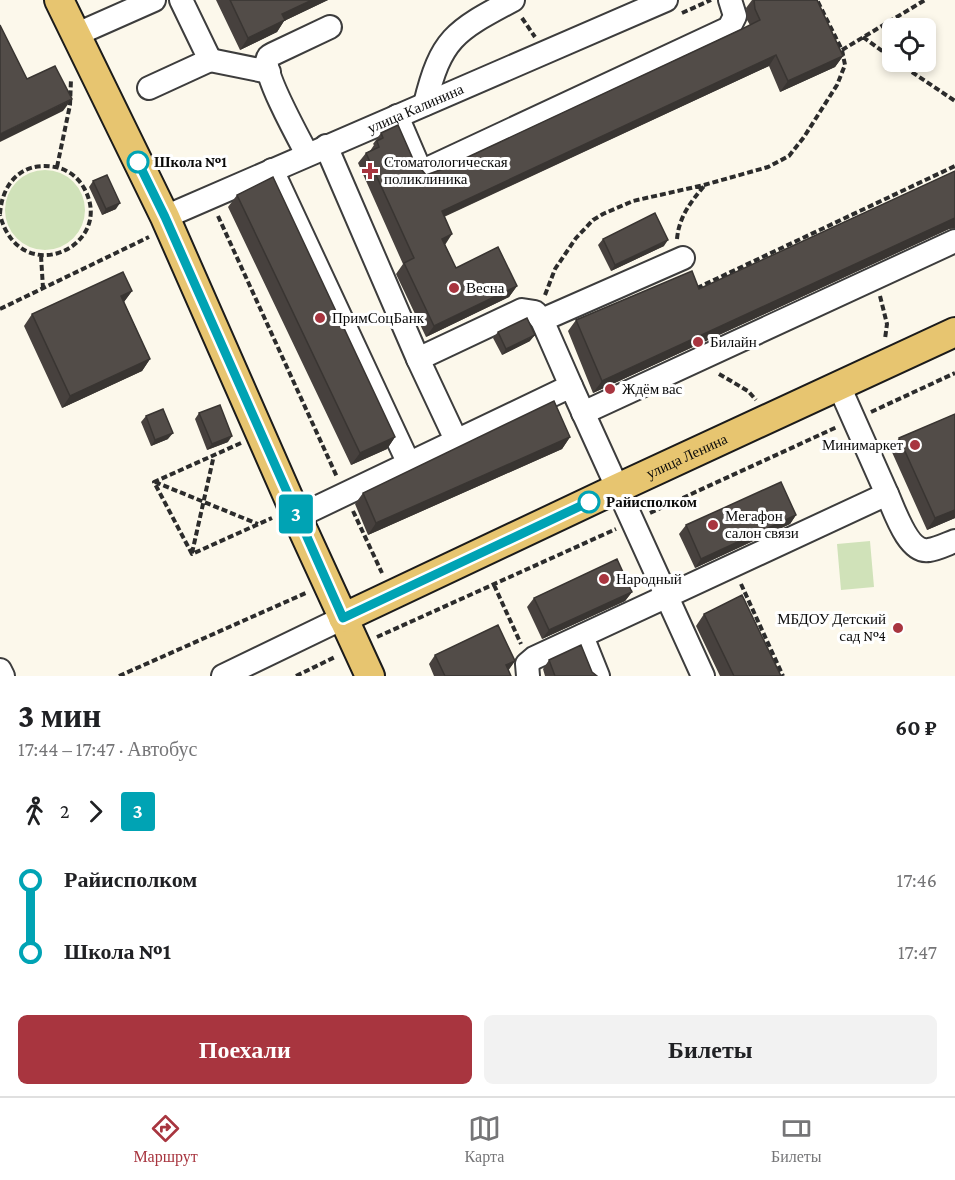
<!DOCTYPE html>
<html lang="ru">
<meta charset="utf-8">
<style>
body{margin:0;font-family:"Crimson Pro",serif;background:#f2f2f2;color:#202124;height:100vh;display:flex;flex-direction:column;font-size:22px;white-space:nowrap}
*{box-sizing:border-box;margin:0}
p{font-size:20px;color:#757577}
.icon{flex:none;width:33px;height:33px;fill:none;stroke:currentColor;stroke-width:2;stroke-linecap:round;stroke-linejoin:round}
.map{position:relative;height:676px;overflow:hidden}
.panel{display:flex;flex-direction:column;background:#fff;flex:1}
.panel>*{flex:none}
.badge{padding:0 12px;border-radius:4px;font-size:21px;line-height:39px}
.controls{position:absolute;left:882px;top:18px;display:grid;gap:12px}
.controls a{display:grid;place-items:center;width:54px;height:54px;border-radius:9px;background:#fff;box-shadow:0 3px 9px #0003;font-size:30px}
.map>.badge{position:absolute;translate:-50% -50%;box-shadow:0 0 0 3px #fff}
.legs{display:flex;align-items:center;gap:9px;height:66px;padding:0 18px;font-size:20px}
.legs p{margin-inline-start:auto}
.headline{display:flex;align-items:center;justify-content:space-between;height:102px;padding:0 18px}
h1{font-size:33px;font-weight:800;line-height:45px}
.primary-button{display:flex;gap:12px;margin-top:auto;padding:12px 18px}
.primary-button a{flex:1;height:69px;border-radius:9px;background:#a8353f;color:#fff;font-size:24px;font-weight:800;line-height:69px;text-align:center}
.primary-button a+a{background:#f2f2f2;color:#202124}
ul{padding:0 18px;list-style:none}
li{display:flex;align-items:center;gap:21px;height:72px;font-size:22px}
li i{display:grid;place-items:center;width:9px;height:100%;margin:0 8px;background:currentColor}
li i::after{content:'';width:15px;height:15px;margin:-8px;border:4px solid;border-radius:50%;background:#fff}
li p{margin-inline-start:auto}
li:first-child i{background:linear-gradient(#0000 50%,currentColor 0)}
li:last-child i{background:linear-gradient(currentColor 50%,#0000 0)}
.tab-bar{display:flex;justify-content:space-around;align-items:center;height:84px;border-top:2px solid #e0e0e0;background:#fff;font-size:16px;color:#757577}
.tab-bar a{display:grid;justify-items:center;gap:3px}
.tab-bar .on{color:#a8353f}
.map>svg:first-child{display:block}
.green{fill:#d0e2b9}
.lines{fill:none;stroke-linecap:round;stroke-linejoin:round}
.minor-casing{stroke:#3d3d3d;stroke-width:26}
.major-casing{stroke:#1b1b1b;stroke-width:32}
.path{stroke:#2c2c2c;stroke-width:4;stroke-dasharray:6 3;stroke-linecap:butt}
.minor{stroke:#fff;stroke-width:22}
.major{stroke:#e7c570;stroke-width:28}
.wall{fill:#47413e}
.shaded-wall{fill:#393532}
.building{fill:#524c48;stroke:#393532;stroke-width:1.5}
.line-1-casing{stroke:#fff;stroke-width:14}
.line-1{stroke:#00a3b4;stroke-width:9}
.stop-1-dot{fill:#fff;stroke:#00a3b4;stroke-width:3}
.poi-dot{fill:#a8353f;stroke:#fff;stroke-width:2}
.labels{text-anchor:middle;stroke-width:6;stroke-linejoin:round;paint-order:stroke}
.street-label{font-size:15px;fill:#0a0a0a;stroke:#fff}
.stop-label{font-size:15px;font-weight:bold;fill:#0a0a0a;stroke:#fff;text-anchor:start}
.poi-label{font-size:15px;fill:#0a0a0a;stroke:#fff;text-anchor:start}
</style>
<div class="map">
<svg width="955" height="676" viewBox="0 0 955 676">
<rect width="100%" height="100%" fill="#fcf8eb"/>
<path class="green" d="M5 210a40 40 0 1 1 80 0a40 40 0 1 1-80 0Z
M870,541L874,587L841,590L837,544Z"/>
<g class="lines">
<defs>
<g id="minor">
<path d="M75,35L154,0"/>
<path d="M210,60L269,72"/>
<path d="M149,88L210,60L181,0"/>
<path d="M425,104C441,38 455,31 513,0"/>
<path d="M397,116L418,165L422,169H427L729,28L735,16L730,0"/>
<path d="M326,146L418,359L457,442"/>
<path d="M307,154C298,137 265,77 267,61C268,56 269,56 273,54L330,27"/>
<path d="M272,170L409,464"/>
<path id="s1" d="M165,217L666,0"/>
<path d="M418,359L522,310L535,312L542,320"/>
<path d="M571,386L542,320L683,258"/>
<path d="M583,413L955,241"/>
<path d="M887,494C894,509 908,554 929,550C937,549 947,544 955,541"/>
<path d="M297,517L571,386L703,676"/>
<path d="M582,636L598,676"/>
<path d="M0,670L3,676"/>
<path d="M223,676L343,618"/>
<path d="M528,676L527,664L534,658L887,494L839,386"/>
</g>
<g id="major">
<path d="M59,0L165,217L297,517L370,676"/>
<path id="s2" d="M343,618L618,488L955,332"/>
</g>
</defs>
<use href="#minor" class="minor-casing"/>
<use href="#major" class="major-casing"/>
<path class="path" d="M682,13L711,0
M522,18L535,37
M863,37L892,58
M842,50L925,0
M897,62L955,101
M57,167L70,105L71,79
M0,214C2,183 22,161 55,167C67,169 78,177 84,188C117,246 20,291 0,215
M218,216L337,477
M677,239C679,217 690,203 704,186
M41,256L43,288
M697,288L955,166
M545,295L555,269L576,238L593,220L603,214L633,201L704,185L768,167L789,156L804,137L837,85L845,65L842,50L817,0
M880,296L887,324L885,339
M0,309L149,237
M719,374L748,391L756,400
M871,412L955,373
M241,443L154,482L192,554L272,518
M155,482L258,524
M353,511L382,573
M650,513L837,427
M192,553L214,455
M741,584L783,676
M494,585L521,644
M377,637L616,529
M119,676L308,592
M296,676L335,657"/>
<use href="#minor" class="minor"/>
<use href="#major" class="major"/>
</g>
<path class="wall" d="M216,0H328L284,21L277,32L240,50Z
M752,0H817L843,56L835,67L780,92L769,66L444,217L445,245L456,268L517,286L509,297L426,337L396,274L403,264L358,163L366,153L370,151L374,145L373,144L381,133L413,159L426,175L440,170L750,25L747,20L746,8Z
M955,171V228L949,229L593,393L568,331L576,320L699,289Z
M93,181L116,209L102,215L89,187Z
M237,195L395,437L387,449L351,465L228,207Z
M603,239L664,246L611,271L598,245Z
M132,291L124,302L150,359L142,371L62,408L24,326L32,314Z
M498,332L530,341L502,355L493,338Z
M199,413L228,442L207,450L195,419Z
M955,414V518L927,530L891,450L899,438Z
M146,416L168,439L151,446L141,422Z
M570,437L562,449L368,535L355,504L363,493Z
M796,515L790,524L695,568L679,534L686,525Z
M632,592L625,601L542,639L527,607L534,598Z
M704,614L781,676H720L696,626Z
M435,655L515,661L508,670L511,676H434L429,664Z
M549,660L592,672L597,676H545L543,669Z"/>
<path class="shaded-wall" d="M312,0H328L284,21L277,32L240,50L248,38L282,14Z
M776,55L769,66L434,221L442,211Z
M843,56L835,67L780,92L788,81Z
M72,99L63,111L0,142V134Z
M120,203L116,209L102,215L106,209Z
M955,218V228L949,229L593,393L602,381Z
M452,234L445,245L442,239Z
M668,240L664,246L611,271L615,265Z
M517,286L509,297L426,337L434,326Z
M132,291L123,303L121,296Z
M535,335L530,341L502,355L506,349Z
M150,359L142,371L62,408L70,396Z
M173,433L168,439L151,446L155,440Z
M232,436L228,442L207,450L212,444Z
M395,437L387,449L351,465L360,453Z
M570,437L562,449L368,535L376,523Z
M955,510V518L927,530L935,518Z
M796,515L790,524L695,568L701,559Z
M632,592L625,601L542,639L549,630Z
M515,661L508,671L506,665Z"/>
<path class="building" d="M230,0H312L282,14L285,20L248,38Z
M754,0H817L843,56L788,81L776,55L442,211L452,234L442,239L456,268L498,247L517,286L434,326L404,263L414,258L366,153L379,147L377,141L383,138L381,133L398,125L413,159L426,175L440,170L742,29L760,20L755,9Z
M0,25L27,79L55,66L72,99L0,134Z
M955,171V218L602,381L576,320L692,271L699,289Z
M107,175L120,203L106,209L93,181Z
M273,177L395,437L360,453L237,195Z
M655,213L668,240L615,265L603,239Z
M123,272L132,291L121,296L150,359L70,396L32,314Z
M527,318L535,335L506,349L498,332Z
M554,401L570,437L376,523L363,493Z
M220,405L232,436L212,444L199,413Z
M163,409L173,433L155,440L146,416Z
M955,414V510L935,518L899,438Z
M781,482L796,515L701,559L686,525Z
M617,559L632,592L549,630L534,598Z
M742,595L781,676H734L704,614Z
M498,625L515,661L506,665L511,676H445L435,655Z
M581,645L592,672L597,676H555L549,660Z"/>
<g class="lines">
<defs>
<path id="line-1" d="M138,162L165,217L343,618L589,502"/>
</defs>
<use href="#line-1" class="line-1-casing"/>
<use href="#line-1" class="line-1"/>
</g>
<g class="stop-1-dot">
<circle cx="138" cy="162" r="10"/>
<circle cx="589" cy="502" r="10"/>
</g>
<g class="poi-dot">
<path d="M367 162h6v6h6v6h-6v6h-6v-6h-6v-6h6z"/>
<circle cx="454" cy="288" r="6"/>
<circle cx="320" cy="318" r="6"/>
<circle cx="698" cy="342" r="6"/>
<circle cx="610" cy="389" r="6"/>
<circle cx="915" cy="445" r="6"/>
<circle cx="713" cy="525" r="6"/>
<circle cx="604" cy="579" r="6"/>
<circle cx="898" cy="628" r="6"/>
</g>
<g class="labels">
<g class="street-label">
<text dy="5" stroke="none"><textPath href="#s1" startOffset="273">улица Калинина</textPath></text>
<text dy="5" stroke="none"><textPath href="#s2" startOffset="380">улица Ленина</textPath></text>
</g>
<g class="stop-label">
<text x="154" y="167">Школа №1</text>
<text x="606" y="507">Райисполком</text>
</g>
<g class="poi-label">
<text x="384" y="167">Стоматологическая<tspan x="384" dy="17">поликлиника</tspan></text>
<text x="466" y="293">Весна</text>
<text x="332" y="323">ПримСоцБанк</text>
<text x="710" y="347">Билайн</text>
<text x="622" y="394">Ждём вас</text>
<text x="903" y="450" text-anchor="end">Минимаркет</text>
<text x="725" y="521">Мегафон<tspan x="725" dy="17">салон связи</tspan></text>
<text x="616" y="584">Народный</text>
<text x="886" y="624" text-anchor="end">МБДОУ Детский<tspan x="886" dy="17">сад №4</tspan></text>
</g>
</g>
</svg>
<div class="controls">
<a><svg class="icon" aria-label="locate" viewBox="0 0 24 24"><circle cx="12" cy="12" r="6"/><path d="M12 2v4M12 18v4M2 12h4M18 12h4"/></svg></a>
</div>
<b class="badge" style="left:296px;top:514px;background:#00a3b4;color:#fff">3</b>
</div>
<section class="panel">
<div class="headline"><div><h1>3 мин</h1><p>17:44 – 17:47 · Автобус</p></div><b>60 ₽</b></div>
<div class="legs"><svg class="icon" aria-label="walk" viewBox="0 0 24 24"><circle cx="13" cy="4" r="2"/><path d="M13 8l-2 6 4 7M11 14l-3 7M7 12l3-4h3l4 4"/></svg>2<svg class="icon" aria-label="forward" viewBox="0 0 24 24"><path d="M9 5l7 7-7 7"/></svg><b class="badge" style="background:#00a3b4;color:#fff">3</b></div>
<ul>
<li><i style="color:#00a3b4"></i><b>Райисполком</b><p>17:46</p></li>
<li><i style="color:#00a3b4"></i><b>Школа №1</b><p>17:47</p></li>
</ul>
<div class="primary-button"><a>Поехали</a><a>Билеты</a></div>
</section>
<nav class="tab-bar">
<a class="on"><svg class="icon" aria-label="directions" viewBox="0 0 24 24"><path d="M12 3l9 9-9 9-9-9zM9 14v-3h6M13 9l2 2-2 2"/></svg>Маршрут</a>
<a><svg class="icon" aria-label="map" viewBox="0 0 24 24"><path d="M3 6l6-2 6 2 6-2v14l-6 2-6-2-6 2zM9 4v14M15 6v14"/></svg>Карта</a>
<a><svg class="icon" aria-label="tickets" viewBox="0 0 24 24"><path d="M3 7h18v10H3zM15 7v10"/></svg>Билеты</a>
</nav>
